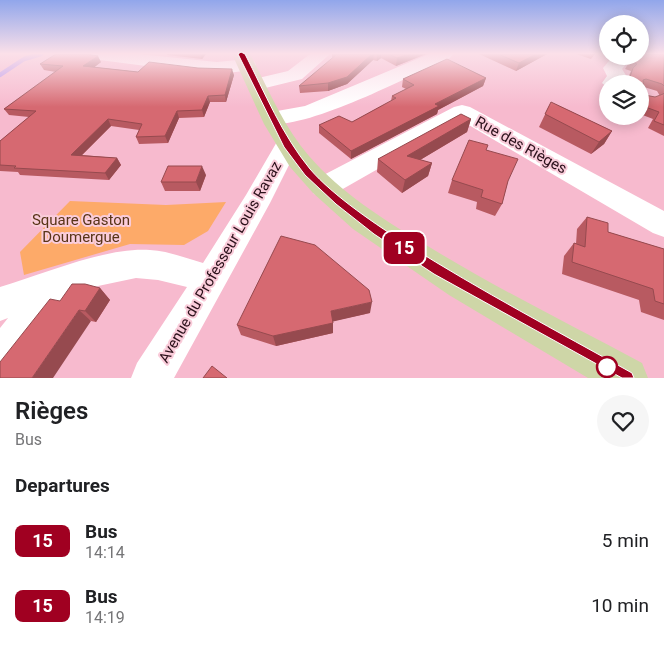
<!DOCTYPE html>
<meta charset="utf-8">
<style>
body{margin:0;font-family:Roboto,sans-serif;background:#f6f6f6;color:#202124;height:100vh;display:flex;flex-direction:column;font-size:19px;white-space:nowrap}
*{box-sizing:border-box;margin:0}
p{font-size:16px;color:#757577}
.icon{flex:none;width:28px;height:28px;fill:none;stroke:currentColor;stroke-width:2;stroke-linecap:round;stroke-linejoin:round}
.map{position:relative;height:378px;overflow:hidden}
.panel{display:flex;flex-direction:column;background:#fff;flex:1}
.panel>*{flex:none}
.badge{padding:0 10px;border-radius:8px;font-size:18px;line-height:32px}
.buttons{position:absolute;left:599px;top:15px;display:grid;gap:10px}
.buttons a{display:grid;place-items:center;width:50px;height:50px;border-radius:50%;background:#fff;box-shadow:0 2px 12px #0003;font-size:25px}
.map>.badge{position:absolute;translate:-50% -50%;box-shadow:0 0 0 2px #fff}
h2{padding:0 15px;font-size:19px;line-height:45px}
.round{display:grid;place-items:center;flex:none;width:52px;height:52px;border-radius:26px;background:#f6f6f6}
.head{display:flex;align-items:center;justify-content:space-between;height:85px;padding:0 15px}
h1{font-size:24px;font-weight:600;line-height:38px}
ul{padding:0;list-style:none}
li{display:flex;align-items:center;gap:15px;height:65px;padding:0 15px}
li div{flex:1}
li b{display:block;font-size:19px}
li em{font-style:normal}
li .badge{min-width:55px;font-weight:700;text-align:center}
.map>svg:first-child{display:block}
.green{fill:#fdaa69}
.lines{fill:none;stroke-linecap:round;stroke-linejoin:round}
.stream{stroke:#af91ef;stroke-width:4.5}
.minor{fill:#fff;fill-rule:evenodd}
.major{fill:#ced6a7;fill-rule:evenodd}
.wall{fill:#b85a61;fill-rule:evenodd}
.shaded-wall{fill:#964a4f}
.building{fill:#d66971;stroke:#964a4f}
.line{fill:#a00021;stroke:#fff}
.stop-dot{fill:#fff;stroke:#a00021;stroke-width:2.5}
.labels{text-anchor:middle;stroke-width:4;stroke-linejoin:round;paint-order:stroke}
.street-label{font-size:15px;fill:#2b111b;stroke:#faccda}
.park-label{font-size:15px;fill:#583417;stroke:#faccda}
</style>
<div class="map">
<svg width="664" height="378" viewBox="0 0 664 378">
<rect width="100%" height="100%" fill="#f7bace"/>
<path class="green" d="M70,201L166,205L226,202L208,231L184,245L130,244L24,275L20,252Z"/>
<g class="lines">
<path class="stream" d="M0,75L24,59L41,54"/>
<path class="minor" d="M83,54H138L217,62L247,59L254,61L256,65L254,69C236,73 218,74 200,73L92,59L86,58Z
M310,54H330L302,79L257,90L250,88L247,84L250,80L288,71Z
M429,54H453L450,58C411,75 304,132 266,123L263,118L266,113L305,106Z
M613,56H633L622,69L627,77L624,84H608V88L602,83L607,76L603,68Z
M462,105L470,107L664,211V237L653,233L462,121L334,194L324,197L314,194L310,187L314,180L454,107Z
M287,137L296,140L299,145L270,203L174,378H131L137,363L187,287L158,280L136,278L98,286L71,295L14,372L0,378V328L8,318L0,321V287C44,274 105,247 150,250C168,251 186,258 203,263L246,195L278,140Z"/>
<path class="major" d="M232,54H250C268,88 283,126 309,156C341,193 384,220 426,245C496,288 569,324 642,363L648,378H588L449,295L353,229L313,193L290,167L264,124Z"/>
</g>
<path class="wall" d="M167,54H206L202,59L167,55Z
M332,54H426L396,66L381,58L377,61L373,60L347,84L328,91L300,93L299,86L333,58L332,57Z
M479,54H547L516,71Z
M576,54H595L591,59Z
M664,54V136L648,128L653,119L640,114V84L628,78L631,71L625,69L630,61ZM644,87L657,91L660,96L655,97L645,95Z
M101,62L94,67L138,72L234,75L226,102H210L204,117L179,118L168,143L139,144L136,137L139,130L111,126L82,155L117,158L121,165L109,180L20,175L18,172L0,171V141L29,117L9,115L4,109L56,72L44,70L40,64Z
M486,78L483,86L438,110L437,114L351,159L319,133V125L352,122L391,101L392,96L406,89L402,87L403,79Z
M608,94V102L603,101Z
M551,102L612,131L604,144L591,154L539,127Z
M471,119L467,132L420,160L432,163L428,176L402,193L377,172L378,159Z
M486,150L508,181L502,204L495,216L476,209L477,202L448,193L452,180Z
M206,175L200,191H165L161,182Z
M587,217L608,232L664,249V320L641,312L639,300L562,274L564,256L574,243L576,244L577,229Z
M100,288L110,300L96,322L91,321L60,301Z
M370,313L333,321V333L276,346L241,335L237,325Z"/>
<path class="shaded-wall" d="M200,54H206L202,59Z
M372,54H374L373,60L347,84L328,91V83Z
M377,54H381V58L377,61Z
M409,54H426L396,66L397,58Z
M536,54H547L516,71L519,63Z
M98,56L101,62L87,73L83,66Z
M232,69L234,75L226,102L225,95Z
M486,78L483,86L438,110L437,114L351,159V151L435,104Z
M208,96L210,102L204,117L202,110Z
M177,111L179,118L168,143L165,136Z
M108,119L111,126L76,161L71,155Z
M471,119L467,132L405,169L407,156Z
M612,131L604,144L591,154L599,142Z
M117,158L121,165L109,180L105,173Z
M432,163L428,176L402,193L405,180Z
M202,166L206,175L200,191L196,182Z
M100,288L110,300L96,322L85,311Z
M372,302L370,313L331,322V311Z
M79,310L91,321L53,378H32Z
M333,323V333L276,346L273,336Z"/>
<path class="building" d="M56,54H86L98,56L83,66L138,72L149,62L198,68L232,69L225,95L208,96L202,110L177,111L165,136L136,137L142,124L108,119L71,155L117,158L105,173L14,168L16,166L0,165V141L36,111L4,109L63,66L40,64Z
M337,54H372L347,77L328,83L299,86Z
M388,54H409L397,58Z
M498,54H536L519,63Z
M640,54H664V86L662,84L646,79L643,80L645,95L655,97L663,94L664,93V125L654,121L659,112L640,105V84H617L623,78L630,77L633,68L637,64L630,61L634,56H640Z
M447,59L486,78L435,104L439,106L351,151L319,125L339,116L352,122L396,98L392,96L414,85L403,79Z
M551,102L612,131L599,142L545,114Z
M461,114L471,119L407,156L432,163L405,180L378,159Z
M469,140L488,145L486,150L518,159L508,181L502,204L481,197L483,190L452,180Z
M168,166H202L196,182H161Z
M587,217L608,223V232L664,249V304L655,301L653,289L572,262L574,243L585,247Z
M281,236L315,245L369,290L372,302L331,311L333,323L273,336L237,325Z
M72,284H85L100,288L85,311L79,310L32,378H0V362L50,299L60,301Z
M212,366L227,378H203Z"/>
<linearGradient id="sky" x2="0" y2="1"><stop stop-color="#91a6eb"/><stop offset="0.5" stop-color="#fbe0e9"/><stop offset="1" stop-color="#fbe0e9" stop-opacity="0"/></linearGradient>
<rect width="664" height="107" fill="url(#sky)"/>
<path class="line" d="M241,52L245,54C265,93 282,135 310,169C333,196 378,226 408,245C481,291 557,331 632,373L634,378H622L434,274L374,234L336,204L305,175L284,147L238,54Z"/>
<circle class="stop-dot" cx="607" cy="367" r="10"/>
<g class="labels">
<g class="street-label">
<text transform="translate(521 145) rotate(29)" y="5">Rue des Rièges</text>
<text transform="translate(220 262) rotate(-60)" y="5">Avenue du Professeur Louis Ravaz</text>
</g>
<g class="park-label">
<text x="81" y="225">Square Gaston<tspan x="81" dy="17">Doumergue</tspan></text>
</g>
</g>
</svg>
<div class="buttons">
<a><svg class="icon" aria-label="locate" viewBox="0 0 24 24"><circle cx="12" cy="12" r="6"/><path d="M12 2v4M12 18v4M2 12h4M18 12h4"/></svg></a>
<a><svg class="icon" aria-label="layers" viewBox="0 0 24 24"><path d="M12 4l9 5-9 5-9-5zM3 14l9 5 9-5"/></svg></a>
</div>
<b class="badge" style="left:404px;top:248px;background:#a00021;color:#fff">15</b>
</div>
<section class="panel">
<div class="head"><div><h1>Rièges</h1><p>Bus</p></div><a class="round"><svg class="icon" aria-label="heart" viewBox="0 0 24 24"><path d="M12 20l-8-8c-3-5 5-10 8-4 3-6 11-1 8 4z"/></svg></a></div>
<h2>Departures</h2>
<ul>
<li><span class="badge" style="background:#a00021;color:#fff">15</span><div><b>Bus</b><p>14:14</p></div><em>5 min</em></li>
<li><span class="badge" style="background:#a00021;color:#fff">15</span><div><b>Bus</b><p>14:19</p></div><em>10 min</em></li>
</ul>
</section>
